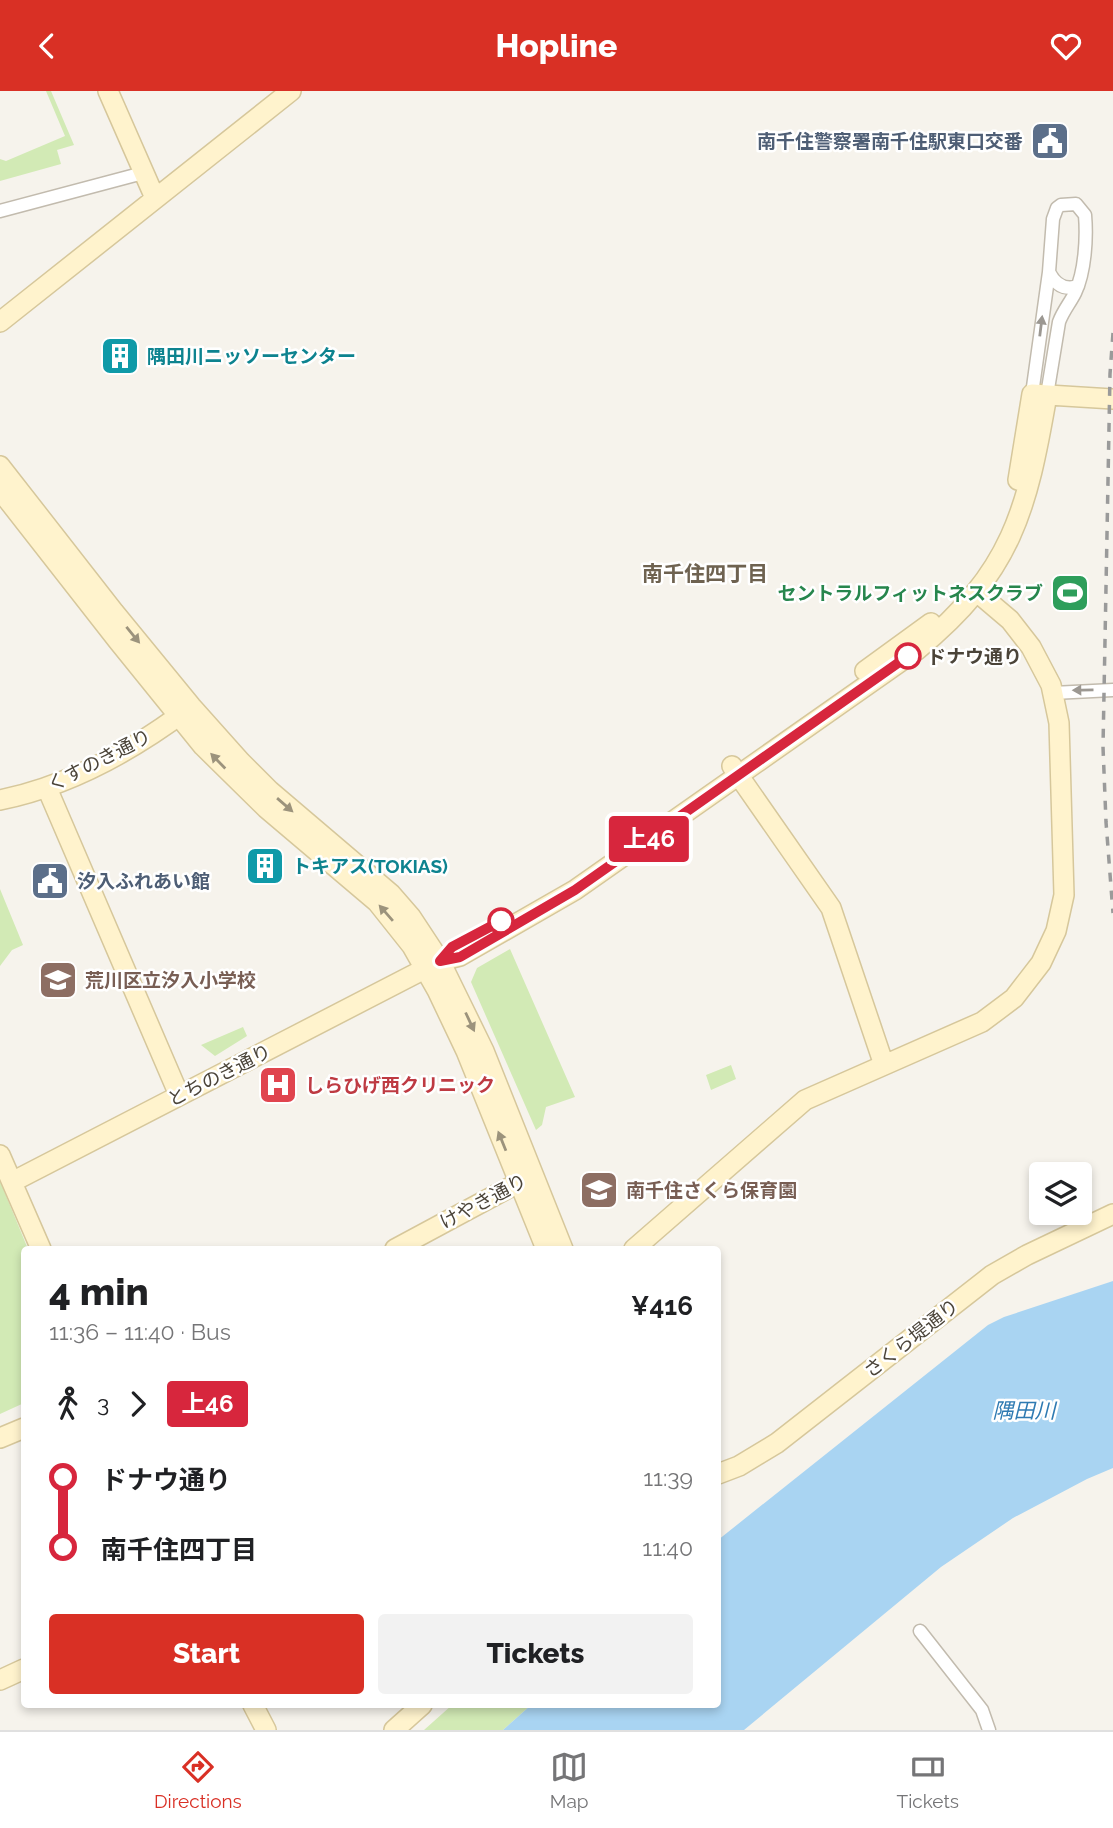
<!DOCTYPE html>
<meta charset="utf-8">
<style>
body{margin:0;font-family:Raleway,"Noto Sans JP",sans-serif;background:#f2f2f2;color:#202124;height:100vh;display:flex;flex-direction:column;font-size:26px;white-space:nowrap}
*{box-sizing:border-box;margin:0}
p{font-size:23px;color:#757577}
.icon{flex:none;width:38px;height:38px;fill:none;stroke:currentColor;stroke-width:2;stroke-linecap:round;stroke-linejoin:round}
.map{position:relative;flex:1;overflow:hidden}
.panel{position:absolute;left:21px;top:1155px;width:700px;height:462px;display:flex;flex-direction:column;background:#fff;border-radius:7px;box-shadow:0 4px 10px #0003}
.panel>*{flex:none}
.badge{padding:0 14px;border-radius:5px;font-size:24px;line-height:46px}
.fabs{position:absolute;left:1029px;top:1071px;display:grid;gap:14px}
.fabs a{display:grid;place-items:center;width:63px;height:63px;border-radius:7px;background:#fff;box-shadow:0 4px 10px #0003;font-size:35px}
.map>.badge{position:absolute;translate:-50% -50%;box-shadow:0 0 0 4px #fff}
.legs{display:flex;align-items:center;gap:10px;height:77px;padding:0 28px;font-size:23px}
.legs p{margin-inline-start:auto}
.summary{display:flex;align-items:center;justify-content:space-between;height:119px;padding:0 28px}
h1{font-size:38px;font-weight:800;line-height:52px}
.action{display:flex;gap:14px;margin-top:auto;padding:14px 28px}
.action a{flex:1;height:80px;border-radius:7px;background:#d93025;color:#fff;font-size:28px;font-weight:800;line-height:80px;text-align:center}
.action a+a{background:#f2f2f2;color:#202124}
ul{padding:0 28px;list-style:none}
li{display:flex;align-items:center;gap:24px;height:70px;font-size:26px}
li i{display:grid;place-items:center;width:10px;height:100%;margin:0 9px;background:currentColor}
li i::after{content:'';width:18px;height:18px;margin:-9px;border:5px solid;border-radius:50%;background:#fff}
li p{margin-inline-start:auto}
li:first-child i{background:linear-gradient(#0000 50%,currentColor 0)}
li:last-child i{background:linear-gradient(currentColor 50%,#0000 0)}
header{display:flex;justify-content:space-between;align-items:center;height:91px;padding:0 28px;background:#d93025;color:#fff;font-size:32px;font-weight:800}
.tab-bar{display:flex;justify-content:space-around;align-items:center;height:98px;border-top:2px solid #e0e0e0;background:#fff;font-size:19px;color:#757577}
.tab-bar a{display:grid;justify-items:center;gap:4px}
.tab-bar .selected{color:#d93025}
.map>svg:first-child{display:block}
.green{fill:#d2eab5}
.water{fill:#a9d4f2}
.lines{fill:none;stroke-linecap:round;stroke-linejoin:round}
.street-casing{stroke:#c2bbae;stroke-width:15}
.secondary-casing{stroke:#d6c79b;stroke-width:22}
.street{stroke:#fff;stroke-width:12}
.secondary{stroke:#fff3cd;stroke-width:19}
.rail{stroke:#9a9a9a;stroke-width:3.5;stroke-dasharray:9 9;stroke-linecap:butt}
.oneway{fill:#9c9892}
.oneway2{fill:#9c937c}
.line-1-casing{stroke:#fff;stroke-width:16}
.line-1{stroke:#d7263d;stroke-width:10}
.stop-1-dot{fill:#fff;stroke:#d7263d;stroke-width:3.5}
.labels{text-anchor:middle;stroke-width:5;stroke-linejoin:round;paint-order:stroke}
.service-label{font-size:19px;font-weight:bold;fill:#4e5e75;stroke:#fff;text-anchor:end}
.culture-label{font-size:19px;font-weight:bold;fill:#0d838f;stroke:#fff;text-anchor:start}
.leisure-label{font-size:19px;font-weight:bold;fill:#27864d;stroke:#fff;text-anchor:end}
.stop-label{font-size:19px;font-weight:bold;fill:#4b4439;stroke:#fff;text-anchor:start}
.street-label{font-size:19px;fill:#4b4439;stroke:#fff}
.education-label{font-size:19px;font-weight:bold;fill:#785e54;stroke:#fff;text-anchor:start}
.health-label{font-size:19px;font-weight:bold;fill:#be3a42;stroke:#fff;text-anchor:start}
.neighbourhood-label{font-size:21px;font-weight:bold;fill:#6e6250;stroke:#fff}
.water-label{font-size:21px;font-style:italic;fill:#2e7ab2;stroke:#fff}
</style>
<header><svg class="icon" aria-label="back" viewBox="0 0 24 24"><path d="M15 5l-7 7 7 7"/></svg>Hopline<svg class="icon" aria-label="heart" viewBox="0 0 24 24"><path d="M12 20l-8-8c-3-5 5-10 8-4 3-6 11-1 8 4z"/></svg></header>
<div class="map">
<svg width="1113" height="1639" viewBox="0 0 1113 1639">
<rect width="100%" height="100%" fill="#f6f3ec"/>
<path class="green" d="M46,0H51L74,54L57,59L61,73L0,90V68L6,70L65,45Z
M0,798L23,854L12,859L0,875Z
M510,858L575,1006L546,1016L542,1034L536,1039L471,891L477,877Z
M243,936L247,945L215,965L201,954Z
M731,974L736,988L711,999L706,984Z
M0,1090L28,1158H24V1312L0,1323Z
M452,1614H531L503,1639H424Z"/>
<path class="water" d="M1113,1190V1377L1087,1388L1013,1427L941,1476L744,1639H503L531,1614H718V1449L988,1234L1004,1226Z"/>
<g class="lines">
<defs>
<path id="street" d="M0,120L143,82
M1049,181C1055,193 1064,200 1078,195
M1032,303L1049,181L1053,128L1057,117L1061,114L1076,113L1085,124C1087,147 1085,181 1075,202C1070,212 1063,220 1059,231L1047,304
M1053,602L1113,599
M920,1540L982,1619L989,1639"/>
<path id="secondary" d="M108,0L155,107
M0,231L291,0
M0,375L114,521L191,615L241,671L270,700L391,803L411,826L440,870L484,960L563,1158
M1018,389L1032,303L1113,308
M0,399L118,550L203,655L266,717L377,811L412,855L437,899L466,960L546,1158
M865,580L931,532
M732,675L831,817L884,974
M47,697L179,1004
M0,709C69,695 132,660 188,618
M0,1064L41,1158
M12,1091L440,870L460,865L575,799L917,559C1012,481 1027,420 1047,304
M395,1158L531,1085
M634,1158L805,1009L982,931L1014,907L1041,872L1056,840L1064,804L1059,632L1051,594L1031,556L1010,529L977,501
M0,1347L24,1337
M718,1383L739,1375L777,1352L992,1184L1027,1164L1113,1123
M0,1589L24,1578
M253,1614L266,1639
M394,1639L422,1614"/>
</defs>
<use href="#street" class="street-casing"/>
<use href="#secondary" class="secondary-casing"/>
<use href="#street" class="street"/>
<use href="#secondary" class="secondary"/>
<path class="rail" d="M1113,242L1110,283L1103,656L1106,731L1113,822"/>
</g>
<defs><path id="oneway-solid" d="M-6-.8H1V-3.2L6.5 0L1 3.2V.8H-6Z" transform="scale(1.75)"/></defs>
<g class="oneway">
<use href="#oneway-solid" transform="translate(1041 235) rotate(-83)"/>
<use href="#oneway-solid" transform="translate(1083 599) rotate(179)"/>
</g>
<g class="oneway2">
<use href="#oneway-solid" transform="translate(133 544) rotate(51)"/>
<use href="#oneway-solid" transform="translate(218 670) rotate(-134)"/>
<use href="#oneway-solid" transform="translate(285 714) rotate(41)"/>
<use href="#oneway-solid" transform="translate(386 822) rotate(-131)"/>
<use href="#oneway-solid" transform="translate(470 931) rotate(65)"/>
<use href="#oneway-solid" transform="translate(502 1050) rotate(-112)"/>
</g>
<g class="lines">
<defs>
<path id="line-1" d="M501,830L452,856L440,870L460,866L575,799L908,565"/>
</defs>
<use href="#line-1" class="line-1-casing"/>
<use href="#line-1" class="line-1"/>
</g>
<defs>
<symbol id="civic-square" viewBox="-11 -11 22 22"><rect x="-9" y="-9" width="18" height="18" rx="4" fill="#5c6f8a" stroke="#fff"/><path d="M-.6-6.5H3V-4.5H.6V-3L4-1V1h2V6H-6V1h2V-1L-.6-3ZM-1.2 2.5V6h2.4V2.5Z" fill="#fff"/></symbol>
<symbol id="building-square" viewBox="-11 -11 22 22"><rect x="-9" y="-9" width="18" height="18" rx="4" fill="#0f9aa8" stroke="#fff"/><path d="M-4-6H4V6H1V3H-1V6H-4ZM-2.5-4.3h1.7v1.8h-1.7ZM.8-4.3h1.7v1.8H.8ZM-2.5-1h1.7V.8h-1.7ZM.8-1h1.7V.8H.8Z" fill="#fff"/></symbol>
<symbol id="stadium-square" viewBox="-11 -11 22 22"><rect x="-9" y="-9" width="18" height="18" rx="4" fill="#2e9e5b" stroke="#fff"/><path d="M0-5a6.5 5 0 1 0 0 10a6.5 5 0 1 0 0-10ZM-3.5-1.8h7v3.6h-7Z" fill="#fff"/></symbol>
<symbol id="school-square" viewBox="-11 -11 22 22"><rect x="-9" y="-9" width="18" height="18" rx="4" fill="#8d6e63" stroke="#fff"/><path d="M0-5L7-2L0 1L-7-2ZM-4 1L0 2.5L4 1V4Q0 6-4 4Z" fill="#fff"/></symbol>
<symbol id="hospital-square" viewBox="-11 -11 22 22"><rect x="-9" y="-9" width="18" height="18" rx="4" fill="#e0444e" stroke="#fff"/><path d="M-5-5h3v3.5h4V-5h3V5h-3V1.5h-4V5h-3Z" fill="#fff"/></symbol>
</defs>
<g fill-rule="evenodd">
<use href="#civic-square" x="1028" y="28" width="44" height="44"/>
<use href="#building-square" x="98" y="243" width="44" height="44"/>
<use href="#stadium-square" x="1048" y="480" width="44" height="44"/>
<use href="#building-square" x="243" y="753" width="44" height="44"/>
<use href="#civic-square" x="28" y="768" width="44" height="44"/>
<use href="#school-square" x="36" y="867" width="44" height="44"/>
<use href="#hospital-square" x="256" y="972" width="44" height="44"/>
<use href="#school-square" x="577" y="1077" width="44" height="44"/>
</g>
<g class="stop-1-dot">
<circle cx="908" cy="565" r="12"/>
<circle cx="501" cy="830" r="12"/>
</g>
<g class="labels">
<g class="service-label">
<text x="1023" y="57">南千住警察署南千住駅東口交番</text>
<text x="77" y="797" text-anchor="start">汐入ふれあい館</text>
</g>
<g class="culture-label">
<text x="147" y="272">隅田川ニッソーセンター</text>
<text x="292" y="782">トキアス(TOKIAS)</text>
</g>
<g class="leisure-label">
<text x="1043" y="509">セントラルフィットネスクラブ</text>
</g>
<g class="stop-label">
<text x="927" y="572">ドナウ通り</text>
</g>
<g class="street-label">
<text transform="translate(99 669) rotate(-27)" y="7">くすのき通り</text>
<text transform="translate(219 984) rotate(-27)" y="7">とちのき通り</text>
<text transform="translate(483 1110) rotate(-28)" y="7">けやき通り</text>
<text transform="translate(911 1247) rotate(-38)" y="7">さくら堤通り</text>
</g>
<g class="education-label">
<text x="85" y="896">荒川区立汐入小学校</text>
<text x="626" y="1106">南千住さくら保育園</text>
</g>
<g class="health-label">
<text x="305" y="1001">しらひげ西クリニック</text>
</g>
<g class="neighbourhood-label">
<text x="705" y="490">南千住四丁目</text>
</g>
<g class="water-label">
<text x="1024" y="1327">隅田川</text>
</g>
</g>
</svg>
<div class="fabs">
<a><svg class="icon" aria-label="layers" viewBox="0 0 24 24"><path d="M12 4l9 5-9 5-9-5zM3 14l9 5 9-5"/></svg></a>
</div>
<b class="badge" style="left:649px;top:748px;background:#d7263d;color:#fff">上46</b>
<section class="panel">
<div class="summary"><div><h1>4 min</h1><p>11:36 – 11:40 · Bus</p></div><b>¥416</b></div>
<div class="legs"><svg class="icon" aria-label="walk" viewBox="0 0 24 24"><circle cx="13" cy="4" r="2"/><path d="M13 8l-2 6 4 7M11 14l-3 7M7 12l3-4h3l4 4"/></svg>3<svg class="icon" aria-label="forward" viewBox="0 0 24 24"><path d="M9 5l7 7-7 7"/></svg><b class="badge" style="background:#d7263d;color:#fff">上46</b></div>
<ul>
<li><i style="color:#d7263d"></i><b>ドナウ通り</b><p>11:39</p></li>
<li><i style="color:#d7263d"></i><b>南千住四丁目</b><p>11:40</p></li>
</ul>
<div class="action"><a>Start</a><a>Tickets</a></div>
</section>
</div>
<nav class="tab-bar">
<a class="selected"><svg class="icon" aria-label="directions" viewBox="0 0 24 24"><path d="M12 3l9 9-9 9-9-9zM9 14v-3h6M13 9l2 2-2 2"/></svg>Directions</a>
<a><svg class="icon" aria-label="map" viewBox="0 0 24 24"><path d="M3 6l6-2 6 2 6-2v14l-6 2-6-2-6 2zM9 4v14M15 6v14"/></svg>Map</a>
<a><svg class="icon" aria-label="tickets" viewBox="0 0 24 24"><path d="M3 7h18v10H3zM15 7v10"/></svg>Tickets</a>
</nav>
